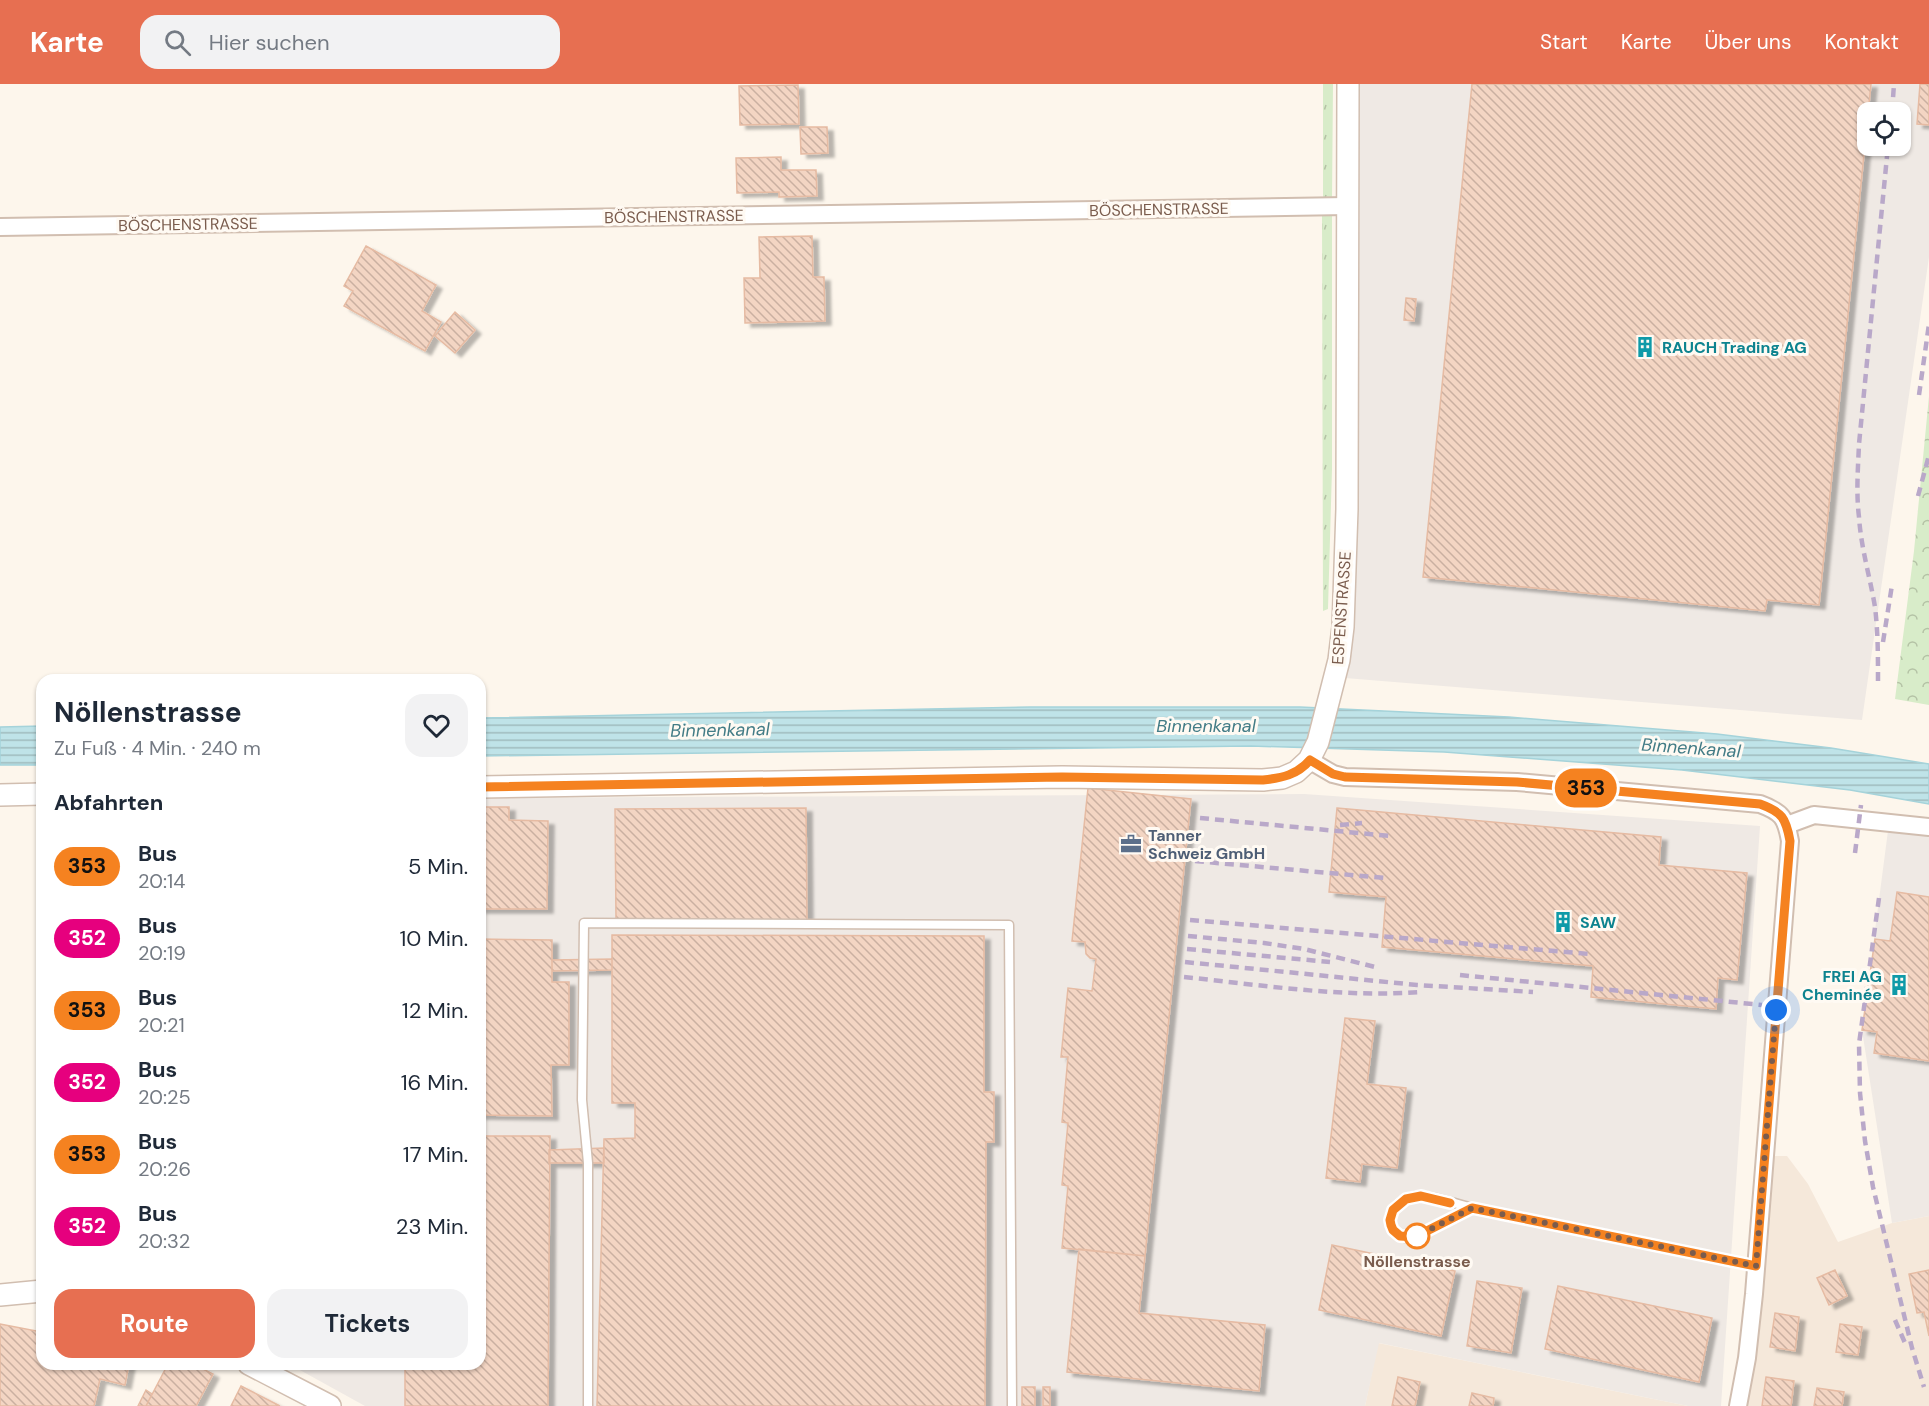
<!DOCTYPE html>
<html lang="de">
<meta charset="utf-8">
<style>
body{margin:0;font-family:"DM Sans",sans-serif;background:#f2f2f3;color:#1f2937;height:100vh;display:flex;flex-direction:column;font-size:22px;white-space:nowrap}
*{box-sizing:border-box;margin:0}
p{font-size:20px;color:#747a83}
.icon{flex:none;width:33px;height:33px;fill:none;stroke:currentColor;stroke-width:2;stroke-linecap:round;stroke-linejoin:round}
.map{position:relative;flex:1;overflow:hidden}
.sheet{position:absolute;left:36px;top:590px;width:450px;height:696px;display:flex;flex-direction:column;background:#fff;border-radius:18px;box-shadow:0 2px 4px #0004}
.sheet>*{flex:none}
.badge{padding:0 12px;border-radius:20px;font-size:21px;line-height:39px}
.buttons{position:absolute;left:1857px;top:18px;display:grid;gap:12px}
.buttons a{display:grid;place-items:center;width:54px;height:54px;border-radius:12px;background:#fff;box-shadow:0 2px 4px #0004;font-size:30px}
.you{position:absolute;width:30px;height:30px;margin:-15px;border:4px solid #fff;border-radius:50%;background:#1a73e8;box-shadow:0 0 0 9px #1a73e833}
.map>.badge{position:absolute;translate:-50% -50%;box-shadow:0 0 0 3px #fff}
h2{padding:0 18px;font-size:22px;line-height:54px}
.round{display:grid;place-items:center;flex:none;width:63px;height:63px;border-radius:18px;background:#f2f2f3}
.head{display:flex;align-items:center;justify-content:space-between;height:102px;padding:0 18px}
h1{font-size:28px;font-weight:700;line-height:45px}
.primary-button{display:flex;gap:12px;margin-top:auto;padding:12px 18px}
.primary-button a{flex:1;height:69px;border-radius:18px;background:#e76f51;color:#fff;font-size:24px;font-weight:700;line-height:69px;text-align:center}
.primary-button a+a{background:#f2f2f3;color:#1f2937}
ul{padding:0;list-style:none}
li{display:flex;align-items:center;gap:18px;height:72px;padding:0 18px}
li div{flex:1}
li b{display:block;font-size:22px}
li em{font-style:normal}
li .badge{min-width:66px;font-weight:700;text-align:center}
header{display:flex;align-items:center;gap:36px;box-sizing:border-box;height:84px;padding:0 30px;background:#e76f51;color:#fff}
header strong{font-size:28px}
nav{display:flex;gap:33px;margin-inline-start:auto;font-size:21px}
.search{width:420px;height:54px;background:#f2f2f3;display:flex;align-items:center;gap:15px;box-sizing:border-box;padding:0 21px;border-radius:18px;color:#747a83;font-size:22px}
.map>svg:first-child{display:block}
.residential{fill:#f5e8da}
.industrial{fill:#efe9e4;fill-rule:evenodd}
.grass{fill:url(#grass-tufts)}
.forest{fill:url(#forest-crowns)}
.water{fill:url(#water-rules);stroke:#a5d3da;stroke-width:1.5}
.building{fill:url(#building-back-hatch);stroke:#e6bba3;stroke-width:1.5;filter:url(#shadow)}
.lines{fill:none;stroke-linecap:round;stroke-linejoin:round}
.service-casing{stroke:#d1beb0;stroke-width:11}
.minor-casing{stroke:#d1beb0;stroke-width:20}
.tertiary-casing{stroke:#d1beb0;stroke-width:24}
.service{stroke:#fff;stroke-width:8}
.minor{stroke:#fff;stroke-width:16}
.tertiary{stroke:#fff;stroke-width:21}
.rail{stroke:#b9a8c9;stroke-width:4.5;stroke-dasharray:9 6;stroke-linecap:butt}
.line-casing{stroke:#fff;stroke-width:14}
.line{stroke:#f58220;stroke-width:9}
.walk{stroke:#7a5c4d;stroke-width:6;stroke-dasharray:0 10.8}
.stop-dot{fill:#fff;stroke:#f58220;stroke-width:3}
.labels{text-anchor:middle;stroke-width:6;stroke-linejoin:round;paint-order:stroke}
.street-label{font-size:16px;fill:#7a5c4d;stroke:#fffaf3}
.culture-label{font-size:16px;font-weight:bold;fill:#0d838f;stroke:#fffaf3;text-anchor:start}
.service-label{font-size:16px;font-weight:bold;fill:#4e5e75;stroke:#fffaf3;text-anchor:start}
.stop-label{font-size:16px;font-weight:bold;fill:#7a5c4d;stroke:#fffaf3}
.water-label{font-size:18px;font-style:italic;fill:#437c86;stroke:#fffaf3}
</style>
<header>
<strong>Karte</strong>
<div class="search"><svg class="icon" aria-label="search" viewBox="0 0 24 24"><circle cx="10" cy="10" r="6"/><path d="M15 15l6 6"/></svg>Hier suchen</div>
<nav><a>Start</a><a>Karte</a><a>Über uns</a><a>Kontakt</a></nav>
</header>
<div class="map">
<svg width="1929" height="1322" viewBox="0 0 1929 1322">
<defs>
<pattern id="grass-tufts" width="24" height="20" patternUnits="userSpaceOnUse" patternTransform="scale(1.5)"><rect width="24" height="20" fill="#d8ecc9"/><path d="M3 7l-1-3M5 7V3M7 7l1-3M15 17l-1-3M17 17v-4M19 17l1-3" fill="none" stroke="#b4c2a5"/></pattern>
<pattern id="forest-crowns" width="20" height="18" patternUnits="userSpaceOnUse" patternTransform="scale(1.5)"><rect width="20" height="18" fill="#d8ecc9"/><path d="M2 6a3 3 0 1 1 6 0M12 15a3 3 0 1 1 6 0" fill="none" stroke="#b4c2a5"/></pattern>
<pattern id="water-rules" width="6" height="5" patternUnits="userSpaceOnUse" patternTransform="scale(1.5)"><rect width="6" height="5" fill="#bfe3e8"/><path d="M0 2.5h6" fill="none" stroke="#a0bbbe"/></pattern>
<pattern id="building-back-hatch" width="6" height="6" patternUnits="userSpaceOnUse" patternTransform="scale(1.5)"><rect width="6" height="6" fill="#f3d5c3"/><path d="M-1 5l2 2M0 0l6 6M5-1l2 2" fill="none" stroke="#cab0a1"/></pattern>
<filter id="shadow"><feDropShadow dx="6" dy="4" stdDeviation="1.5" flood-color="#0004"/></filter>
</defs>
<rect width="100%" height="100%" fill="#fdf6ec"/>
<path class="residential" d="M1765,1072H1787L1808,1100L1838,1158L1892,1139L1929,1132V1322H1738Z
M1378,1259L1688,1322H1365Z"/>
<path class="industrial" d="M1348,0H1929V173L1862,636L1345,594ZM1868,28H1900V62H1868Z
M1304,710L1760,742L1721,1322H1688L1379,1259L1365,1322H365L289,1280H480V714Z
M1889,739L1929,743V1132L1892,1139L1862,946Z"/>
<path class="grass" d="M1323,0H1333L1332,115L1323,114Z
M1322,131L1332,132V385L1328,525L1323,527Z"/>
<path class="forest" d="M1929,312V621L1895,615L1914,467Z"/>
<path class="water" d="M1030,623H1300L1509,633L1717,650L1831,664L1929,680V720L1850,706L1682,686L1444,668L1251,662L480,672V634Z
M42,642V681H0V643Z"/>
<path class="building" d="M1472,0H1871L1819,521L1767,516L1765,527L1423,493Z
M1920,0H1929V41L1917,40Z
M798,1L799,40L740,41L739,2Z
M800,43H827L828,69L801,70Z
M781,73V86H816L817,112L779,113V108L737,109L736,74Z
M812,152L813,193H824L825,237L745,239L744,194H760L759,153Z
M366,162L436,201L422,227L441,238L425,267L344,222L353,207L344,202Z
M1406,214L1416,215L1414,237L1404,236Z
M455,228L475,246L455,269L435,252Z
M1088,704L1191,715L1145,1172L1062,1164L1068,1102L1062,1101L1068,1039L1062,1038L1068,973H1061L1068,904L1092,907L1096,875L1090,874L1086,870L1085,858L1072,857Z
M480,723H509V736L548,737L547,825H480Z
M806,724L807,836L616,835L615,725Z
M1337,724L1661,753L1659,781L1747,789L1737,896L1718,894L1716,925L1591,913L1593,882L1382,863L1386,813L1329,808Z
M1897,808L1929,813V977L1874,969L1877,948L1862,946L1875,855L1890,857Z
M612,851L984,852V1008H994V1058H986L985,1322H597L604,1055L635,1054V1019H612Z
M480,855L552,856V898H569V981H551L552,1032L480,1031Z
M612,875V886L552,887V876Z
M1345,934L1375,937L1367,1000L1406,1004L1397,1084L1362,1080L1360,1098L1326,1094Z
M480,1052H550L548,1322H405V1280H480Z
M604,1064V1079H549V1066Z
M1332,1161L1455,1187L1441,1252L1319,1226Z
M1079,1165L1145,1172L1139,1229L1265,1241L1259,1307L1067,1288Z
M1835,1186L1847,1212L1829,1221L1817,1194Z
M1929,1186V1252L1924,1228L1917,1229L1909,1190Z
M1477,1197L1522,1204L1511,1269L1467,1262Z
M1558,1202L1712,1234L1699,1298L1545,1265Z
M1775,1229L1799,1233L1795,1267L1770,1263Z
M0,1240L42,1248V1280H129L125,1301L100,1295L94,1322H0Z
M1840,1240L1862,1243L1858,1271L1836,1268Z
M168,1280H193L213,1290L196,1322H146Z
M1398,1293L1420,1298L1415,1322H1392Z
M1766,1293L1794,1297L1791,1322H1762Z
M241,1302L280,1322H231Z
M1022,1303H1035V1322H1022Z
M1043,1303H1050V1322H1043Z
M1817,1304L1844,1308L1842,1322H1814Z
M146,1306L152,1310L146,1322H138Z
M1472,1309L1494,1314L1493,1322H1469Z"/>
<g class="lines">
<defs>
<path id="service" d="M1472,1124C1460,1130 1420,1153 1410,1154C1401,1155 1392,1148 1390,1139C1387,1125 1403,1114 1415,1112C1434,1110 1459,1122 1478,1125C1571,1142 1663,1163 1756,1182
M588,1322V1079L582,1016L584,839L1009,841L1012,1322"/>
<path id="minor" d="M0,143L1347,122
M1309,676L1333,690L1345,693L1517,698L1760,720C1782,728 1786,734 1790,757L1754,1210L1747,1274L1738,1322
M1787,741L1814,731L1929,743"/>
<path id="tertiary" d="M480,703L1062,693L1263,696L1282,694L1296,688L1309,676L1318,658L1339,576L1343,543L1347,425L1348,0
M0,711L42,710
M0,1211L42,1207
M249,1280L330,1322"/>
</defs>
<use href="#service" class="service-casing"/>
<use href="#minor" class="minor-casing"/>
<use href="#tertiary" class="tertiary-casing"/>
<use href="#service" class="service"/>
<use href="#minor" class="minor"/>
<use href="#tertiary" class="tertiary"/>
<path class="rail" d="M1892,28L1894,0
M1919,311L1929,240
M1918,412L1929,371
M1883,558L1892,501
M1878,597C1878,572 1878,548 1875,523C1870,493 1861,464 1859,433C1856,409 1858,384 1859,360L1888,62
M1200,734L1390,752
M1340,741L1362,739
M1855,769L1861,721
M1195,777L1385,794
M1879,814L1859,960L1860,1009L1865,1057L1873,1103L1912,1264L1924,1303
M1190,836L1589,870
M1188,852L1264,859L1304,865L1375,883
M1187,865L1330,878
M1185,878L1417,901L1533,908
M1460,891L1762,921
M1184,893C1262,901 1342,914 1420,908
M1895,1236L1905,1259"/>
</g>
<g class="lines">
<defs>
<path id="line" d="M480,703L1062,693L1263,696C1282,694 1297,691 1310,676L1333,690L1345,693L1517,698L1760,720C1782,728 1786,734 1790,757L1756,1182L1472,1124L1415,1153L1400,1152L1393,1146L1391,1141L1390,1136L1393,1126L1406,1115L1421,1112L1450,1119"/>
</defs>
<use href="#line" class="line-casing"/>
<use href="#line" class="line"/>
<path class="walk" d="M1417,1152L1415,1153L1472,1124L1756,1182L1776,926"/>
</g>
<defs>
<symbol id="building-bare" viewBox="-9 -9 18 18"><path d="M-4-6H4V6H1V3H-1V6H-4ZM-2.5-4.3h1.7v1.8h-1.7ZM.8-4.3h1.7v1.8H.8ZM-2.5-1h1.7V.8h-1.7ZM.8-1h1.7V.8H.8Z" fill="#0f9aa8" stroke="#fffaf3" stroke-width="2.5" paint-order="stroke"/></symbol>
<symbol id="office-bare" viewBox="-9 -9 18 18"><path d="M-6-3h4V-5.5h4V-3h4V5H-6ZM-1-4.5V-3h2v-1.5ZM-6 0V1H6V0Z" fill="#5c6f8a" stroke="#fffaf3" stroke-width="2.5" paint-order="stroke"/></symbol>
</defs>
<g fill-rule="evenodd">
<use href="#building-bare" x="1630" y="248" width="30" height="30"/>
<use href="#office-bare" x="1116" y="745" width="30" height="30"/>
<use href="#building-bare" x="1548" y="823" width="30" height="30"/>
<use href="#building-bare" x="1884" y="886" width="30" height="30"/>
</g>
<circle class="stop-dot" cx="1417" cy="1152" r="12"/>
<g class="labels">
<g class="street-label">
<text transform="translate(1159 125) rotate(-1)" y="6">BÖSCHENSTRASSE</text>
<text transform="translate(674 132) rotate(-1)" y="6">BÖSCHENSTRASSE</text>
<text transform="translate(188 140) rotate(-1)" y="6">BÖSCHENSTRASSE</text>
<text transform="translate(1341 524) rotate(-86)" y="6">ESPENSTRASSE</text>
</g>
<g class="culture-label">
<text x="1662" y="269">RAUCH Trading AG</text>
<text x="1580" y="844">SAW</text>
<text x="1882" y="898" text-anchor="end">FREI AG<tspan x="1882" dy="18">Cheminée</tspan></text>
</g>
<g class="service-label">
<text x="1148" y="757">Tanner<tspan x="1148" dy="18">Schweiz GmbH</tspan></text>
</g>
<g class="stop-label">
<text x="1417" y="1183">Nöllenstrasse</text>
</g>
<g class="water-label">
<text x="1206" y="648">Binnenkanal</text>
<text transform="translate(720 646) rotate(-1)" y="6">Binnenkanal</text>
<text transform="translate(1691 664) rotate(4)" y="6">Binnenkanal</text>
</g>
</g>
</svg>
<div class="buttons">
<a><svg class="icon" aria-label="locate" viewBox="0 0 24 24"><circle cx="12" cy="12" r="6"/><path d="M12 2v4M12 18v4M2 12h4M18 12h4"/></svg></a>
</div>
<div class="you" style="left:1776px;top:926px"></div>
<b class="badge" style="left:1586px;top:704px;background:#f58220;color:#111">353</b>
<section class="sheet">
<div class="head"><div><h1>Nöllenstrasse</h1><p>Zu Fuß · 4 Min. · 240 m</p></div><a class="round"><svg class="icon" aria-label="heart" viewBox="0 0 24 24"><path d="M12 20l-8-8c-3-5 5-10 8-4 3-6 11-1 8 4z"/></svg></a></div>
<h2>Abfahrten</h2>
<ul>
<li><span class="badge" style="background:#f58220;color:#111">353</span><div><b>Bus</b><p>20:14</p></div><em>5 Min.</em></li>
<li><span class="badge" style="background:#e6007e;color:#fff">352</span><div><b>Bus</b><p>20:19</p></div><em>10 Min.</em></li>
<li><span class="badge" style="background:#f58220;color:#111">353</span><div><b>Bus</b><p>20:21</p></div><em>12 Min.</em></li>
<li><span class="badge" style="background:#e6007e;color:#fff">352</span><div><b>Bus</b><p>20:25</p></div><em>16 Min.</em></li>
<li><span class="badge" style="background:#f58220;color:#111">353</span><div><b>Bus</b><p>20:26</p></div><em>17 Min.</em></li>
<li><span class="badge" style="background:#e6007e;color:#fff">352</span><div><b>Bus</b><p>20:32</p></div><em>23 Min.</em></li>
</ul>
<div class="primary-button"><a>Route</a><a>Tickets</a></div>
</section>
</div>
